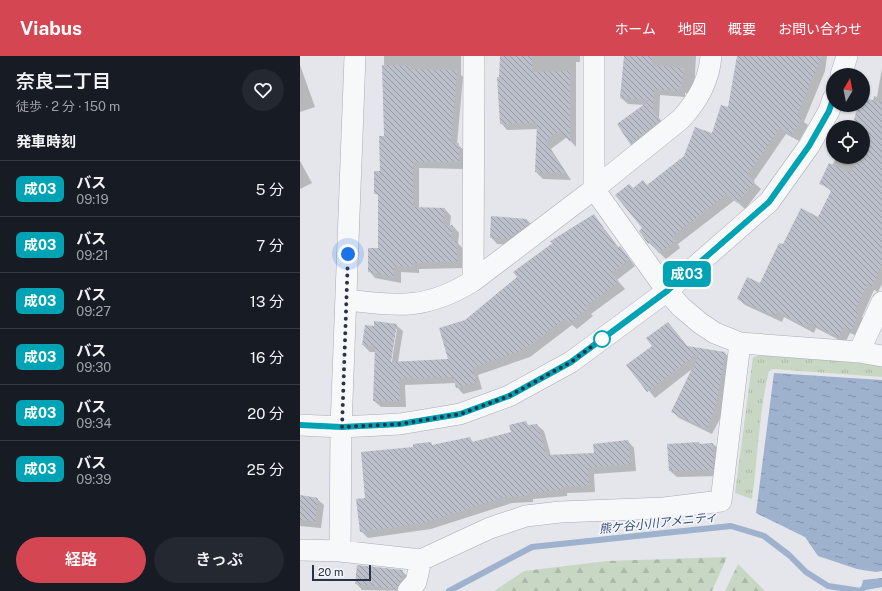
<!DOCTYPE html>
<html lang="ja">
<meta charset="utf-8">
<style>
body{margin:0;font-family:"Public Sans","Noto Sans JP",sans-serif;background:#242831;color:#f1f3f6;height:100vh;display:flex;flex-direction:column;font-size:15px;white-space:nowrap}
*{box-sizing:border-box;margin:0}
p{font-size:13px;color:#9ea1a6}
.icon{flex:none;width:22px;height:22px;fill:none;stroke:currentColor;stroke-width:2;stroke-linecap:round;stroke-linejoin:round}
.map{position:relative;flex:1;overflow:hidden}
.sheet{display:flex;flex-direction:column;background:#171b24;width:300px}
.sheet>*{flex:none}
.badge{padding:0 8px;border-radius:6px;font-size:14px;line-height:26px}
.needle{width:26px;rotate:10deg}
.controls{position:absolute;left:526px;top:12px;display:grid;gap:8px}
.controls a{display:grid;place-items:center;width:44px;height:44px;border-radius:50%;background:#171b24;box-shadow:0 1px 3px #0004;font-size:20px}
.scale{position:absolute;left:12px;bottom:10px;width:59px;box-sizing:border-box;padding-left:4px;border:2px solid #2a3245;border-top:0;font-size:11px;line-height:14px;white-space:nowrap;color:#2a3245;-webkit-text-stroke:3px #f4f5f9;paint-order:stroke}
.you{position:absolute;width:20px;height:20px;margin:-10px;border:3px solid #fff;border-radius:50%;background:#1a73e8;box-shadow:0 0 0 6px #1a73e833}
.map>.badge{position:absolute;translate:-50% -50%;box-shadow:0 0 0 2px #fff}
h2{padding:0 16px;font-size:15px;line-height:36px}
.round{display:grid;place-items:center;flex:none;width:42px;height:42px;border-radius:21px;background:#242831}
.overview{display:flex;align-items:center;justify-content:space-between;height:68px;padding:0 16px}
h1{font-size:19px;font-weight:600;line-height:30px}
.action{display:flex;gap:8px;margin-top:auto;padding:8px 16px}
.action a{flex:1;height:46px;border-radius:24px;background:#d34652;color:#fff;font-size:16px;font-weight:600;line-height:46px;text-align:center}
.action a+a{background:#242831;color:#f1f3f6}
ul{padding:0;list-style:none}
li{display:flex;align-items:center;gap:12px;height:56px;padding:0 16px;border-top:1px solid #363941}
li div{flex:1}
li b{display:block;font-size:15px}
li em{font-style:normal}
li .badge{min-width:44px;font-weight:700;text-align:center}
header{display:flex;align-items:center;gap:24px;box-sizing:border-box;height:56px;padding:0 20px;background:#d34652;color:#fff}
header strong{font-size:19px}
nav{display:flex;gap:22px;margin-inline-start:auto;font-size:14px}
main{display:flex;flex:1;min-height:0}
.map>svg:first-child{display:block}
.grass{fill:url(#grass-tufts)}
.forest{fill:url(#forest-firs)}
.water{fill:url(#water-ripples)}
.shadow{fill:#0003;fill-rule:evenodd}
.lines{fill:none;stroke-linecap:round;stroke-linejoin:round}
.stream{stroke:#9eb1cd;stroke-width:6}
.building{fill:url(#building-back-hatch)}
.minor-casing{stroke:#a8acb7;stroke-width:22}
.minor{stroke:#f7f8fa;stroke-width:21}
.line-casing{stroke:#fff;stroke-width:9}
.line{stroke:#00a3b4;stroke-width:6}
.walk{stroke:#2a3245;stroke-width:4;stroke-dasharray:0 7.2}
.stop-dot{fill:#fff;stroke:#00a3b4;stroke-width:2}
.labels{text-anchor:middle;stroke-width:3.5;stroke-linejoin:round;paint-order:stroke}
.water-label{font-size:12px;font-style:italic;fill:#334e7b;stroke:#f4f5f9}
</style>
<header>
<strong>Viabus</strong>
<nav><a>ホーム</a><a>地図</a><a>概要</a><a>お問い合わせ</a></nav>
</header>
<main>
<section class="sheet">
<div class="overview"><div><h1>奈良二丁目</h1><p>徒歩 · 2 分 · 150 m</p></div><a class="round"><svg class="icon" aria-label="heart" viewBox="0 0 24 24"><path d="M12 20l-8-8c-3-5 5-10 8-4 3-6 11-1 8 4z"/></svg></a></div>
<h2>発車時刻</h2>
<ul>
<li><span class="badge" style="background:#00a3b4;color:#fff">成03</span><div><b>バス</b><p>09:19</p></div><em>5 分</em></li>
<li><span class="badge" style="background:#00a3b4;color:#fff">成03</span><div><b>バス</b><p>09:21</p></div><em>7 分</em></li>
<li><span class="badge" style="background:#00a3b4;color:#fff">成03</span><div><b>バス</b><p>09:27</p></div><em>13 分</em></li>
<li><span class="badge" style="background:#00a3b4;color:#fff">成03</span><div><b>バス</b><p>09:30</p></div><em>16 分</em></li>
<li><span class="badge" style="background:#00a3b4;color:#fff">成03</span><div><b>バス</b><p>09:34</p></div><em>20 分</em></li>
<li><span class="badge" style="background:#00a3b4;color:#fff">成03</span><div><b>バス</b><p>09:39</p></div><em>25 分</em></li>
</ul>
<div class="action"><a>経路</a><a>きっぷ</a></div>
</section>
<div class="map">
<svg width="582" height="535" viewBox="0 0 582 535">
<defs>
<pattern id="grass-tufts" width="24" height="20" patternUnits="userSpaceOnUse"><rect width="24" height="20" fill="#c8d6c4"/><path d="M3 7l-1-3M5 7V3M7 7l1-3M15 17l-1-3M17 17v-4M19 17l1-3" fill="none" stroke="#acb8aa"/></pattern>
<pattern id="forest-firs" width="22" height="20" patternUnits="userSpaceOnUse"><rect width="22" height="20" fill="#c8d6c4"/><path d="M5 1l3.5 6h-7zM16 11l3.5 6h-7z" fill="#acb8aa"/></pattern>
<pattern id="water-ripples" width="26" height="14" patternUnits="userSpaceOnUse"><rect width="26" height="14" fill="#9eb1cd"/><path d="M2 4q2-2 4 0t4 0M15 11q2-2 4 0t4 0" fill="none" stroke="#8191a8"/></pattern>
<pattern id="building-back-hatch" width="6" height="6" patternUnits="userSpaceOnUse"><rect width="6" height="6" fill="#bbbfca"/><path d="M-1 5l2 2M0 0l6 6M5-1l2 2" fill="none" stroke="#989ca6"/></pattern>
</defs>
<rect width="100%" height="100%" fill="#e4e6ec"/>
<path class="grass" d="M466,298L582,309V321L473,313L469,315C459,355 458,401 452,443L435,437L453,301Z"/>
<path class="forest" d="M427,501L412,535H194L224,515L307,505Z
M438,508L465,535H425Z"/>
<path class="water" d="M474,317L582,324V515L576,516L557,513L518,500L505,481L456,457Z
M582,522V531L561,535L563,524Z"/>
<path class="shadow" d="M84,0H161V19L163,21L157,88L165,95V113L119,112V152L145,153L151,160L150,170H153L159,177L158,187L163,193V212L119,213V217L101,216V227L75,222L69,215L79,193V140L75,137L81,116L85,81Z
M201,0H280V6H276V91L267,81L251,93L271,124L243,123L236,116L238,73L207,74L201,67Z
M325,0H396L394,37H385V41L360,39L359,62L366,71L337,94L330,88L344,49L328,48L321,42Z
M444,0H527L525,15L504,66L508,69L499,85L486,78L453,126L461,133L445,153L435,144L378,188L380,192L366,203L349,187L334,133L348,130L412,79L429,53Z
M0,9L15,51L0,56Z
M582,12V228L578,236L574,234L562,261L565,265L557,280L550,277L545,287L516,272L514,277L484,261L482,266L445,249L438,243L460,229L484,190L519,163L532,136L521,127L537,101H563V71H553L559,49H563V43L573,45L574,40L577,41Z
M0,105L12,127L0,133Z
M294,159L319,192L320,191L326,198L335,210L317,224L325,233L291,258L293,260L277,273L272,269L230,301L178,319L182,333L163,338L157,331L156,327L105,329L106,351H81L74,345L76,296H70L63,289L75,271L96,269L103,275L98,306L149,304L166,265L218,221L253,188L251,186ZM95,273H97L91,311L89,310Z
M227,164L233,170L215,189L197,188L191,181Z
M374,274L388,291L425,297L431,304L421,361L412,378L379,362L372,355L392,313L355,342L328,310Z
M225,366L229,370L237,369L244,375L251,400L295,398L328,385L334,392L336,415L294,418L295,436L267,437V440L233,443V446L212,447L131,473L68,482L61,475L66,443L115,392L131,387L133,390L170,382L173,386L212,377Z
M399,387L401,389L413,388L420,394L419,420L377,421L370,415L368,389Z
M17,443L24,449L21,472L0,470V444Z
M102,515L109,522L105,535L62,534L56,527Z"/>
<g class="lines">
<path class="stream" d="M149,535L232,491L431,470L464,480L489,499L506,516L528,530L561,535L565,530L582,528"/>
</g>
<path class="building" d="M200,0H232V16L270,15V86L260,74L245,86L266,117L235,116L237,67L200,68L197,21H199Z
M324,0H352V9L384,12L382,31L379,30L378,35L354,33L353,54L360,64L330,88L317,68L350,44L320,42Z
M437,0H522L497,59L502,62L492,79L480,72L447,119L455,126L437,147L427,138L372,181L374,186L359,197L350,186L348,188L339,175L342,172L315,139L329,128L333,132L343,124L347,129L384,100L395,71L412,77L421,49L428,51Z
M82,9L111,10L110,13L157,14L151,87H159V106H113V151L145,152L143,170L153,169L151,185H157V205L113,207L112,211L94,210V221L68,216V192H78V138H74V115H80L79,80H84Z
M563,42L582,46V208L572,230L567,228L555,255L559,257L551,275L544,271L539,281L509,267L507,271L477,255L475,260L437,243L447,221L460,227L479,187L483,188L501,152L518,161L532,133L519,128L529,107L551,117L559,101H563V71H552L558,49H563Z
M294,158L317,192L320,190L329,203L312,217L319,226L285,251L287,253L270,267L265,263L223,294L172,312L176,326L156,332L153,321L99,323L100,345H73L75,291L62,289L65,269L74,270V265L97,268L91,306L148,303L139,272L165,264L217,221L213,216L254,186H249Z
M191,160L227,163V169L208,183L190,182Z
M368,266L387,290L425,296L415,354L406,373L371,356L400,296L347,336L326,309L352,290L346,282Z
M226,365L228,369L237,368L246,399L294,397L293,388L328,384L330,408L288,412L289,430L261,431V434L227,437V440L205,441L124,467L60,476L56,443L65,442L61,396L113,391V388L131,386L132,389L170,381L172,386L211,376L209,369Z
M399,386L398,388L413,387L414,399L413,414L369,415L367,388Z
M0,439L18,442L15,465L0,464Z
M57,509L103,514L101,524L96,533L55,528Z"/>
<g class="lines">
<defs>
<path id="minor" d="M294,0V133L367,235L381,251L400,267L415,277L440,287L559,296L582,300
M541,19L547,0
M173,225L174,0
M47,244C99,250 126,254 173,225L294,133L381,63C398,44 409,25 411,0
M559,296L582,246
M0,369L41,371L100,368L160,358L209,340L271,306L367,235L469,146L509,90L529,55L533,43
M0,494L40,495L121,504L190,472L226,460L260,456L364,452L421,445L440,287
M40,495L41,371L55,0
M108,535L116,526L121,504"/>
</defs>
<use href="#minor" class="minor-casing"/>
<use href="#minor" class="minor"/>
</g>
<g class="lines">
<defs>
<path id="line" d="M0,369L42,371L100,368L160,358L209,340L271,306L367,235L469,146L509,90L529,55L533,43"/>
</defs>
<use href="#line" class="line-casing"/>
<use href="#line" class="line"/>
<path class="walk" d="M48,198L42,371L100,368L160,358L209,340L271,306L302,283"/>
</g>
<circle class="stop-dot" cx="302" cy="283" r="8"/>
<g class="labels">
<g class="water-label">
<text transform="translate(358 467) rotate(-6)" y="4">熊ケ谷小川アメニティ</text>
</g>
</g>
</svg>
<div class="controls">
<a><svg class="needle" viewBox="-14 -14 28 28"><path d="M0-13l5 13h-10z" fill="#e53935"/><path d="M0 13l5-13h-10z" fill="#9ea1a6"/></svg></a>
<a><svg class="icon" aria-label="locate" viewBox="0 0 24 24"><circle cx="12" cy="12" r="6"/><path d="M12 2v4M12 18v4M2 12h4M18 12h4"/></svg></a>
</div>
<div class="scale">20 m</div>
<div class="you" style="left:48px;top:198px"></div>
<b class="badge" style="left:387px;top:218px;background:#00a3b4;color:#fff">成03</b>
</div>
</main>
